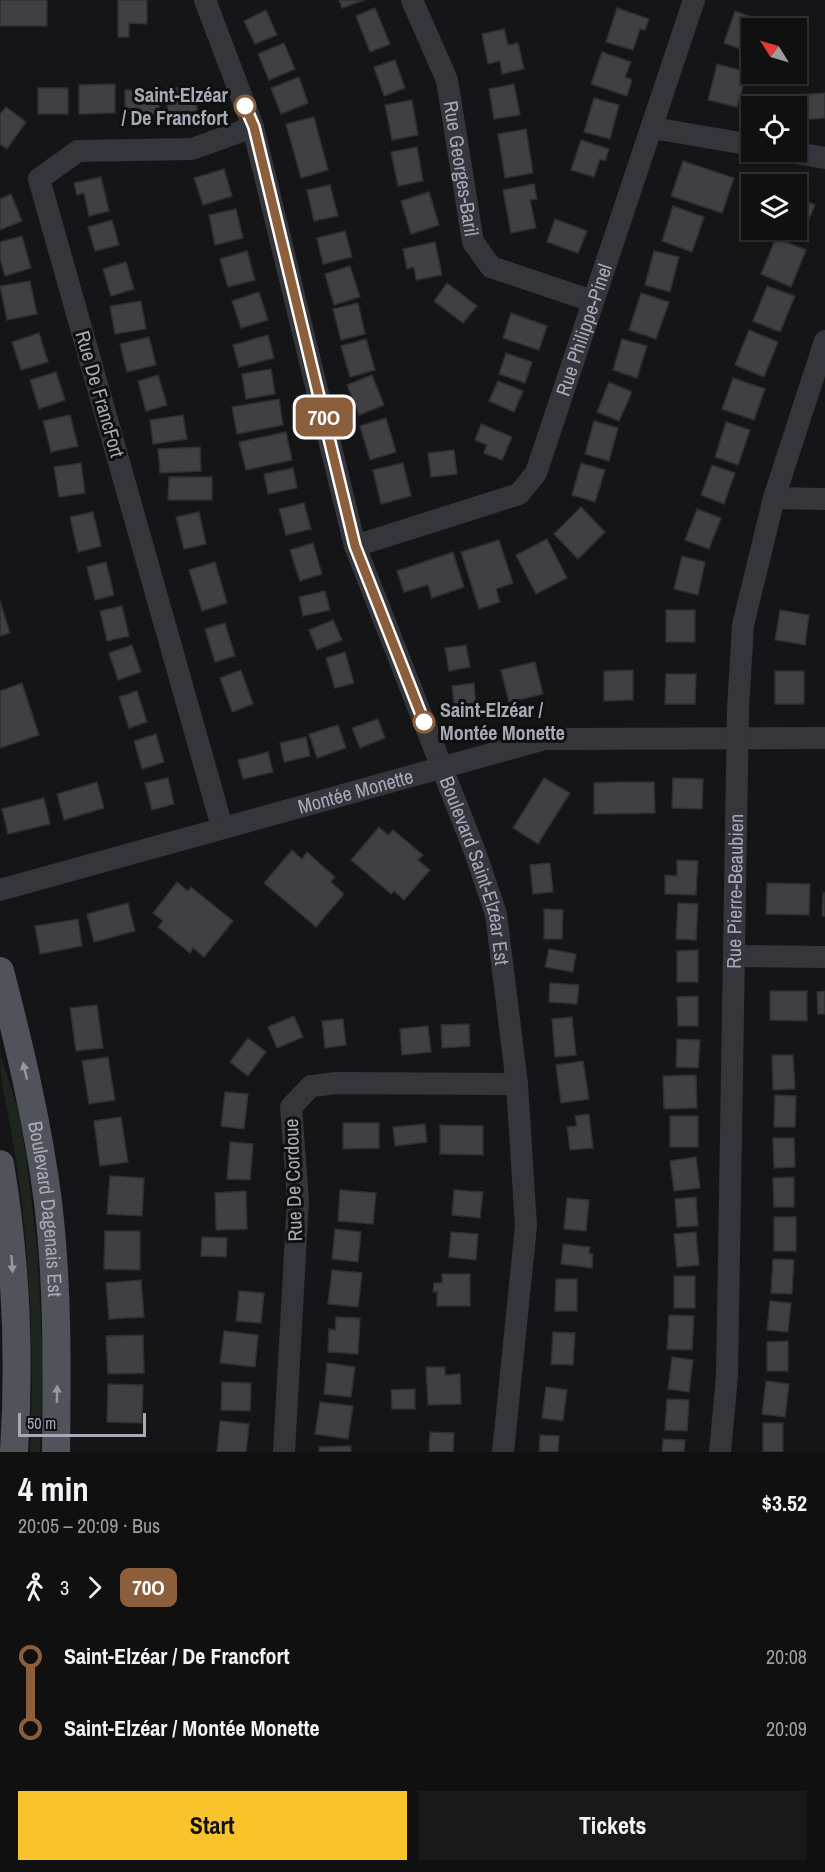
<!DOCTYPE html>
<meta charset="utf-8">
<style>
body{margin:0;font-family:"Archivo Narrow",sans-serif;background:#19191a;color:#f1f3f6;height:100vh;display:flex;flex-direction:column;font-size:22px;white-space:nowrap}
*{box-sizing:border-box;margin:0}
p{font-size:20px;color:#9c9d9f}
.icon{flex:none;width:33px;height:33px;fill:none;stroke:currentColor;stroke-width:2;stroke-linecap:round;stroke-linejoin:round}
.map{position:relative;height:1452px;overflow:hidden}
.details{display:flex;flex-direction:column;background:#101011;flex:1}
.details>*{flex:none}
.badge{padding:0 12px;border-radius:9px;font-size:21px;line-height:39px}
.needle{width:39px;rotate:307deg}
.fabs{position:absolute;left:741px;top:18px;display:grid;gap:12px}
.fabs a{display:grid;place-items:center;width:66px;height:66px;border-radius:0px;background:#101011;box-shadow:0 2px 4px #0004,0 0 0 2px #303031;font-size:30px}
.scale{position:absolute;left:18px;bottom:15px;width:128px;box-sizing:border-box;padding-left:6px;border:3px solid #a6aab7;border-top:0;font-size:16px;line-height:21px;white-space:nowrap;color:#a6aab7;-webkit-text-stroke:4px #101011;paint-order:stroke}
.map>.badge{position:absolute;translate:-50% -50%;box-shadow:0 0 0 3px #fff}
.legs{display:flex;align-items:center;gap:9px;height:66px;padding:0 18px;font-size:20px}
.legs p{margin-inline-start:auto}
.head{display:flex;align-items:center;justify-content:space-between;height:102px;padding:0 18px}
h1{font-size:33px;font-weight:700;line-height:45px}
.primary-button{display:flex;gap:12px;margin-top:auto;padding:12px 18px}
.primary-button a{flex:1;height:69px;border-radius:0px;background:#f9c42b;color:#111;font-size:24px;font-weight:700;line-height:69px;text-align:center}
.primary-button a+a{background:#19191a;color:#f1f3f6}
ul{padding:0 18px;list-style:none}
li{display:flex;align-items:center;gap:21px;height:72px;font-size:22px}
li i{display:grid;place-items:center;width:9px;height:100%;margin:0 8px;background:currentColor}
li i::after{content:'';width:15px;height:15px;margin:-8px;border:4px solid;border-radius:50%;background:#101011}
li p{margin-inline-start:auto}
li:first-child i{background:linear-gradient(#0000 50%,currentColor 0)}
li:last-child i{background:linear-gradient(currentColor 50%,#0000 0)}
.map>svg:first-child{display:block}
.green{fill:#1c251e}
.building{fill:#3f3f44;stroke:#2f2e33;stroke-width:1.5}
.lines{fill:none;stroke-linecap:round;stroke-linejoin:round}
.minor{stroke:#35363c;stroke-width:22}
.major{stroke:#51535b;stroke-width:28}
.oneway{fill:#9599a5}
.line-1-casing{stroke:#fff;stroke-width:14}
.line-1{stroke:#8b5e3c;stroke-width:9}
.stop-1-dot{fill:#fff;stroke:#8b5e3c;stroke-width:3}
.labels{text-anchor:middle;stroke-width:6;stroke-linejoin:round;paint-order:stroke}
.stop-label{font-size:20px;font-weight:bold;fill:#a6aab7;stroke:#101011;text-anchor:end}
.street-label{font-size:20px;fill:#a6aab7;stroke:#101011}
</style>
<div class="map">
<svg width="825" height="1452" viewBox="0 0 825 1452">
<rect width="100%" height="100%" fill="#151517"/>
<path class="green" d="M0,1054L18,1109L26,1156L37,1247L43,1361L40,1452H30C34,1369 31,1286 22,1204C19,1181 16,1158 12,1136C7,1108 0,1082 0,1054Z"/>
<path class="building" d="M0,0H47V26H0Z
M118,0H147V24L129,23V37H118Z
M339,0H365L342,8Z
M375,8L390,44L370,52L356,16Z
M617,8L649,19L645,30L640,29L633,50L606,42Z
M266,10L277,35L255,44L244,21Z
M735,11L762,21L760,28H752V53L724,43Z
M504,29L508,45L518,43L524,69L502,74L500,61L488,64L482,34Z
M284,43L295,69L269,80L258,54Z
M602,52L631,62L625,77L632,80L627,96L591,84Z
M395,60L405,88L384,96L374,67Z
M717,64L747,72L737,107L708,100Z
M299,77L308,103L281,114L271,88Z
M115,84V113L79,114V85Z
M514,84L520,115L494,119L489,89Z
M196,87L197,111L167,112V88Z
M38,88H68V114H38Z
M125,90H159V114H125Z
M825,93V118L799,120L797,95Z
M594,98L619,105L610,139L584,132Z
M412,100L418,135L392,140L385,105Z
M6,107L26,122L7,149L0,144V114Z
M314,117L328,170L301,178L286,124Z
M526,129L533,173L505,178L498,134Z
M581,140L609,149L605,161L600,159L594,177L571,170Z
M417,147L423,181L398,186L391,152Z
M683,161L734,178L722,213L671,196Z
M224,169L232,196L203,205L194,178Z
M101,177L109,211L89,216L84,193L77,195L74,183Z
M534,184L537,199L530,200L536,228L511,233L503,190Z
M330,185L338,216L314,221L307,190Z
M429,192L439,225L411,234L401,201Z
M11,194L22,221L0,230V199Z
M796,197L815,205L801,238L781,230H796Z
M673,206L704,217L692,252L662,241Z
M236,209L243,238L215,245L209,215Z
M555,219L587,231L578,253L547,242Z
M112,220L119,245L95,251L88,227Z
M345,231L352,257L323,264L317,238Z
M22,236L31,268L5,276L0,259V242Z
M776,238L806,250L791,287L761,274Z
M435,242L442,275L416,280L414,267L407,269L403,249Z
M247,251L255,280L228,287L220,259Z
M654,251L679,257L670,292L645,285Z
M126,262L134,289L111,296L103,269Z
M350,266L360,297L334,305L325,274Z
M30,281L37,314L7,320L0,286Z
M447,283L477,306L463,323L434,301Z
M767,286L795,296L780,332L753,321Z
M259,292L268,320L241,328L232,301Z
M641,293L669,302L656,339L629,330Z
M141,301L146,329L115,334L110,306Z
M358,303L365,334L341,340L333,309Z
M511,313L547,326L539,350L503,338Z
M749,330L778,342L764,377L735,365Z
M39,333L48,362L21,370L12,342Z
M268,335L274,358L239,367L233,345Z
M149,337L156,365L127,372L120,344Z
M366,339L375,370L350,377L341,346Z
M622,339L647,346L637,378L613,370Z
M506,353L532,362L525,383L499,374Z
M271,369L275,394L246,399L242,374Z
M56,372L65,400L39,409L30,380Z
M158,375L167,405L146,411L138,381Z
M372,375L384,405L359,415L347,385Z
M733,378L765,389L754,420L722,409Z
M498,381L523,391L514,412L489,401Z
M609,382L632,392L619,421L597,412Z
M279,399L283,425L237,434L232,407Z
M70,415L78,446L51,452L43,421Z
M183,415L187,439L153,444L150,420Z
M386,418L396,452L370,460L360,426Z
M594,421L618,428L609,461L585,454Z
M726,422L750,430L738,465L715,457Z
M481,424L512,437L502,460L484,453L487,445L475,440Z
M286,432L292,460L246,470L239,442Z
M200,447L201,471L160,473L158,449Z
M454,450L457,474L431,477L428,453Z
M81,463L85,493L59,497L54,467Z
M403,463L411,496L381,504L373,470Z
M581,463L605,470L595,502L572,495Z
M712,465L735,473L724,504L701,495Z
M293,468L297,488L268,494L264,474Z
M169,477H212V500H168Z
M304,503L311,529L286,535L279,509Z
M581,507L605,532L578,559L554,534Z
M697,509L721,518L709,549L685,540Z
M93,512L101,546L78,552L70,517Z
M199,512L206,544L184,549L176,517Z
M547,539L567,578L536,594L516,555Z
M499,540L513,583L496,589L500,602L479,609L461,552Z
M313,543L322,574L300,581L290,550Z
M453,552L464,587L432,598L428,585L404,592L397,571Z
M682,556L705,562L698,595L674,589Z
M106,562L114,595L95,600L87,567Z
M215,562L227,603L202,611L189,570Z
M325,591L330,610L303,616L299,597Z
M0,601L10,633L0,636Z
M122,606L129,636L107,641L100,611Z
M666,610H695V642H666Z
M780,610L809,615L805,645L775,640Z
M333,620L342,640L317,650L309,630Z
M225,623L235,656L215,662L205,629Z
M132,645L141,672L118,680L109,653Z
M466,645L470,667L449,671L445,648Z
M345,652L354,683L335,688L326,658Z
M535,662L543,694L509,702L501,670Z
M241,670L253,704L232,712L220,678Z
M633,670V700L604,701V671Z
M775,671H804V704H775Z
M666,674H696L695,704H665Z
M22,683L39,735L0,748V691Z
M474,683L476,707L455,710L452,686Z
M137,691L147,722L129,728L119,697Z
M378,719L385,738L360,748L352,728Z
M338,725L346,748L317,758L309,734Z
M156,734L164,762L142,769L134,741Z
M306,737L310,756L284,762L280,743Z
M268,752L273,772L243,779L238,760Z
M168,778L174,804L152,810L145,783Z
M544,778L570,793L538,844L513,828Z
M673,778L703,779L702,809L672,808Z
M97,782L104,808L64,820L57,794Z
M625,782H654L655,813L594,814V783Z
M44,798L50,824L8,834L2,809Z
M379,827L388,835L393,830L423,855L418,860L430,870L404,900L394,891L391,894L351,860Z
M292,850L302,859L307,852L335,877L331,882L344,894L316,927L264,883Z
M677,860L698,861L696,895L665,894V875L677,876Z
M550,863L553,892L533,894L530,865Z
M177,882L188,891L191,887L233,921L204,957L193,948L190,953L158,927L163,921L153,913Z
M767,883L810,884L809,915L766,914Z
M823,893H825V916H822Z
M128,903L135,931L94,942L87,914Z
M678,903L698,904L696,940L676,939Z
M544,909L563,910L562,939H544Z
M78,919L82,946L40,954L35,926Z
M549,949L576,954L573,972L545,967Z
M698,950V982H677V951Z
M550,983L579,985L577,1004L549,1002Z
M770,991H807V1021L770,1020Z
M825,991V1014H818L817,992Z
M698,996V1026H678L677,997Z
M97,1005L103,1048L76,1051L70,1008Z
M294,1016L303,1037L277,1048L268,1027Z
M572,1017L576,1055L555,1057L552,1019Z
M343,1019L346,1045L325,1048L322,1021Z
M469,1024L470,1046L442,1048L441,1025Z
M428,1026L431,1052L402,1055L400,1029Z
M248,1038L266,1052L248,1076L230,1062Z
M677,1039L700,1040L698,1068L676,1067Z
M772,1055H793L795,1089L773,1090Z
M108,1057L115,1100L89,1104L82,1061Z
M583,1061L589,1099L561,1103L556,1065Z
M696,1075L697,1108L664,1109L663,1076Z
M225,1092L248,1094L244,1129L221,1126Z
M775,1095L796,1096L795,1127H774Z
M589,1114L593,1148L570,1150L567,1127L577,1126L575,1116Z
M670,1116H698V1147H670Z
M121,1117L128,1162L100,1166L94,1121Z
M343,1123H379V1148L343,1149Z
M425,1124L427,1142L395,1146L393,1127Z
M440,1125L483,1126V1155L440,1154Z
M773,1138H794L795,1167L774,1168Z
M230,1142L253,1144L250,1180L227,1179Z
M696,1157L700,1188L674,1191L670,1161Z
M110,1176L144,1178L142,1216L107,1214Z
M794,1177V1207H774L773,1178Z
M340,1190L376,1193L373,1224L338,1221Z
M454,1190L483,1192L480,1218L452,1215Z
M246,1191L247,1229L216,1230L215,1193Z
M696,1197L698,1226L677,1227L675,1199Z
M567,1198L589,1200L586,1231L564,1229Z
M774,1217H796V1251H774Z
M335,1229L361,1232L358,1262L332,1259Z
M105,1231H140V1270L104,1269Z
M451,1232L478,1234L476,1260L449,1257Z
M696,1232L699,1265L677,1267L674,1234Z
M202,1237L227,1238L226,1257L201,1256Z
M563,1244L590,1247L589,1253L593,1254L592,1268L561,1264Z
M773,1259L794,1260L792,1294L771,1293Z
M332,1270L362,1273L358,1307L328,1304Z
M442,1274H470V1306H437V1292H433L434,1283H442Z
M674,1276H695V1308H674Z
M556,1279H577V1311H555Z
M141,1280L144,1317L109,1319L106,1283Z
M239,1291L264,1293L261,1323L236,1321Z
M770,1301L791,1303L788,1332L767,1330Z
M669,1315L694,1316L692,1350L667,1349Z
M336,1317L360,1318L358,1354L328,1352L329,1329L335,1330Z
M224,1331L258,1335L255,1367L220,1363Z
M553,1332L575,1333L573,1365L551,1364Z
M143,1335L144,1373L108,1374L106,1336Z
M788,1341V1371H767V1342Z
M672,1357L693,1360L689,1392L668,1389Z
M327,1363L355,1367L351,1397L324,1394Z
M426,1367H445V1375L460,1374L461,1404L428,1405Z
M766,1381L789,1384L785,1417L762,1414Z
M222,1382L251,1383L250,1411L221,1410Z
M108,1384L143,1385L142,1423L107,1422Z
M546,1387L567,1390L563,1421L542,1418Z
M415,1389V1409H392L391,1390Z
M667,1399L689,1400L687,1431L665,1430Z
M320,1402L353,1406L348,1439L315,1434Z
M220,1421L249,1424L246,1452H217Z
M763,1423H783V1452H763Z
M430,1432L454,1433L453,1452H429Z
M540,1435L559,1436L558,1452H539Z
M663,1439L685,1440L684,1452H662Z
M351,1446V1452H319V1447Z"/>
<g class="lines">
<g class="minor">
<path id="s1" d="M205,0L253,127L355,546L475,852L496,914L517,1084L526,1226L503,1452"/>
<path id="s2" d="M412,0L447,80L473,242L491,267L592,301"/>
<path d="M653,128L752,145"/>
<path d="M790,152L825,158"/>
<path d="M774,498L825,499"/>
<path id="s3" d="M355,546L519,494L536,473L694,0"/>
<path d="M222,827L39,179L78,151L192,149L253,127"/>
<path id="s4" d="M0,890L545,739L825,738"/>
<path d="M735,956L825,957"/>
<path d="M284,1452L298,1200L291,1107L311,1086L337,1083L517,1084"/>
<path id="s5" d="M720,1452L727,1376L738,708L743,625L774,498L825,341"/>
</g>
<g class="major">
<path id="s6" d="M0,971C20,1048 38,1124 48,1202C58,1286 57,1368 56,1452"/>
<path d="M0,1164C16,1259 20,1356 14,1452"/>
</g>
</g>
<defs><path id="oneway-solid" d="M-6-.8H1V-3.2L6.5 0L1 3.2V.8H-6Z" transform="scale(1.5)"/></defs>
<g class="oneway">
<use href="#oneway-solid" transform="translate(25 1071) rotate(-103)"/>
<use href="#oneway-solid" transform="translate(12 1264) rotate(86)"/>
<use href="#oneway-solid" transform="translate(57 1394) rotate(-89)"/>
</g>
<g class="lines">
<defs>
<path id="line-1" d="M245,106L254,127L355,546L424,722"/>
</defs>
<use href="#line-1" class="line-1-casing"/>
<use href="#line-1" class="line-1"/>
</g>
<g class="stop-1-dot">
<circle cx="245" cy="106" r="10"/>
<circle cx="424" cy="722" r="10"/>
</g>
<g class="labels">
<g class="stop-label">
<text x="228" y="102">Saint-Elzéar<tspan x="228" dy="23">/ De Francfort</tspan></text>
<text x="440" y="717" text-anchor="start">Saint-Elzéar /<tspan x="440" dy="23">Montée Monette</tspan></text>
</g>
<g class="street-label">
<text dy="7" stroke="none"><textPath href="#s2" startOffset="177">Rue Georges-Baril</textPath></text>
<text dy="7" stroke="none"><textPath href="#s3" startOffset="350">Rue Philippe-Pinel</textPath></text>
<text transform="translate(100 394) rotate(74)" y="7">Rue De FrancFort</text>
<text dy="7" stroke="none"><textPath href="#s4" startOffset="369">Montée Monette</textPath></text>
<text dy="7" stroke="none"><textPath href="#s1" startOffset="914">Boulevard Saint-Elzéar Est</textPath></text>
<text dy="7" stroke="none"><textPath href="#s5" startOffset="561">Rue Pierre-Beaubien</textPath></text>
<text transform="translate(293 1180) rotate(-92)" y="7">Rue De Cordoue</text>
<text dy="7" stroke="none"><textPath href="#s6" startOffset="243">Boulevard Dagenais Est</textPath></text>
</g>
</g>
</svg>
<div class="fabs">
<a><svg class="needle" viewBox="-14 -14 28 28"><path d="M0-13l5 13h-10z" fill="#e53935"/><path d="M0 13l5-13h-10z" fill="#9c9d9f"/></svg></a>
<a><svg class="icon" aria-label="locate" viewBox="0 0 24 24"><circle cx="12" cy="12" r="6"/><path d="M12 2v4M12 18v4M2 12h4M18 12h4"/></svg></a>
<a><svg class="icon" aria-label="layers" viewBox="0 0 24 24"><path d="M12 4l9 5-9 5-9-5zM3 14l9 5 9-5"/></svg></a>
</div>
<div class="scale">50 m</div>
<b class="badge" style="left:324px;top:417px;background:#8b5e3c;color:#fff">70O</b>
</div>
<section class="details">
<div class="head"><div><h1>4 min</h1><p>20:05 – 20:09 · Bus</p></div><b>$3.52</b></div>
<div class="legs"><svg class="icon" aria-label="walk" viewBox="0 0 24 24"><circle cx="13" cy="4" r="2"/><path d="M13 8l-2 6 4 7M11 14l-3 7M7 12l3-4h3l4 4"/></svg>3<svg class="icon" aria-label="forward" viewBox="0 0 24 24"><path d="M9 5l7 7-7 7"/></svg><b class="badge" style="background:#8b5e3c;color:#fff">70O</b></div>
<ul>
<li><i style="color:#8b5e3c"></i><b>Saint-Elzéar / De Francfort</b><p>20:08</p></li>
<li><i style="color:#8b5e3c"></i><b>Saint-Elzéar / Montée Monette</b><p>20:09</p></li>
</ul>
<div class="primary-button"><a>Start</a><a>Tickets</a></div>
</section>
